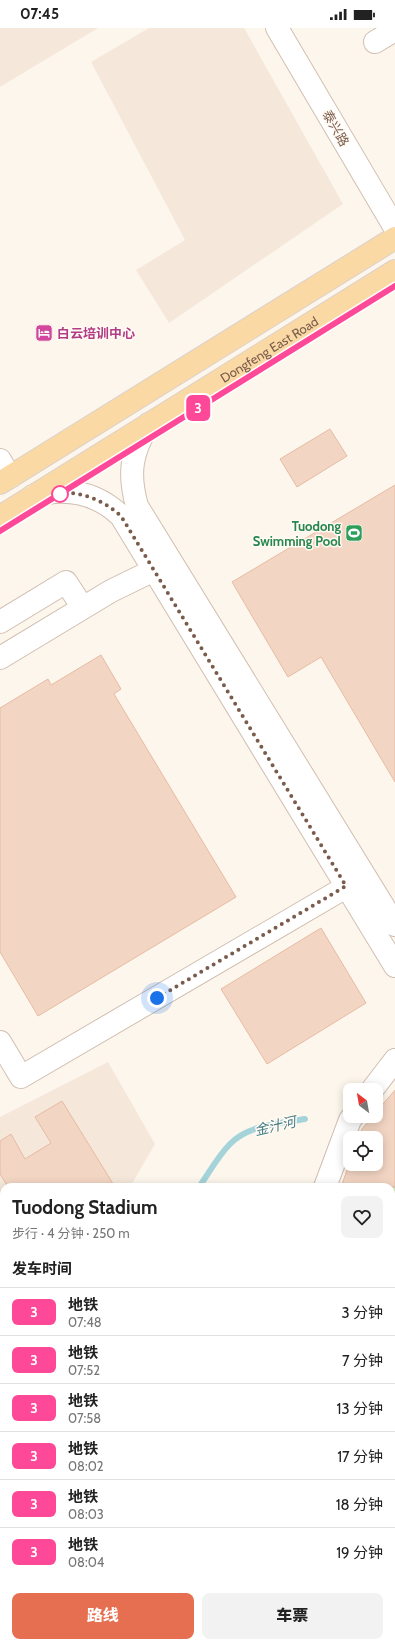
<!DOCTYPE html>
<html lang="zh">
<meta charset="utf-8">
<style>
body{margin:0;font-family:Cabin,"Noto Sans SC",sans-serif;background:#f2f2f2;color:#222;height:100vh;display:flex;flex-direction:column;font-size:15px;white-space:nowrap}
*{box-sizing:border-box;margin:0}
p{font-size:13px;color:#767676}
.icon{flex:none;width:22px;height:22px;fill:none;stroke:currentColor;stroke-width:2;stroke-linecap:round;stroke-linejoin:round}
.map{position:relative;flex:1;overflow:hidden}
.panel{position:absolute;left:0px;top:1155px;width:395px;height:464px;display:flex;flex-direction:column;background:#fff;border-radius:12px 12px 0 0;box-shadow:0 2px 10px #0003}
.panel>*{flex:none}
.badge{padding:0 8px;border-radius:6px;font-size:14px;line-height:26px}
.needle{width:26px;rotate:329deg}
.buttons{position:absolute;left:343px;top:1055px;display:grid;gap:8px}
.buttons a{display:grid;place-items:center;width:40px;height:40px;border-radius:8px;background:#fff;box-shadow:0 2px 10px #0003;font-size:20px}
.you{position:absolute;width:20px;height:20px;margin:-10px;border:3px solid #fff;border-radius:50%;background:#1a73e8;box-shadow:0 0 0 6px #1a73e833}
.map>.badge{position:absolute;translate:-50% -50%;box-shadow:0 0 0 2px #fff}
h2{padding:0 12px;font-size:15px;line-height:36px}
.round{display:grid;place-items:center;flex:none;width:42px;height:42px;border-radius:8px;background:#f2f2f2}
.headline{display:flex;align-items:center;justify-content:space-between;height:68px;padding:0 12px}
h1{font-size:19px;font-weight:800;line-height:30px}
.action{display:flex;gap:8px;margin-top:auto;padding:8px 12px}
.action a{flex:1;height:46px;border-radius:8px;background:#e76f51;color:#fff;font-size:16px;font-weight:800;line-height:46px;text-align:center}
.action a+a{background:#f2f2f2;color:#222}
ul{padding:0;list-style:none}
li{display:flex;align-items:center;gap:12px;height:48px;padding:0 12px;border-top:1px solid #e0e0e0}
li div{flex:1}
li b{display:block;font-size:15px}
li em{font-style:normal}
li .badge{min-width:44px;font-weight:700;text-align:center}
.status{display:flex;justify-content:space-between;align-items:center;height:28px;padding:0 20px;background:#fff;direction:ltr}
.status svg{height:11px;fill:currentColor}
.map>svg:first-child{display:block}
.residential{fill:#f5e8da}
.green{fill:#d8ecc9}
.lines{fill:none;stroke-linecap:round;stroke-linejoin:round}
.stream{stroke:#a5d3da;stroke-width:6}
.building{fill:#f3d5c3;stroke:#e6bba3}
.minor-casing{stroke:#d1beb0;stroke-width:24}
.major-casing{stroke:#dad1cd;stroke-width:24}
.minor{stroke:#fff;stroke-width:22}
.major{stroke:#fbd9a5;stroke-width:22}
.line-casing{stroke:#fff;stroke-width:9}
.line{stroke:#fe4998;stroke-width:6}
.walk{stroke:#7a5c4d;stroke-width:4;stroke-dasharray:0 7.2}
.stop-dot{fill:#fff;stroke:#fe4998;stroke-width:2}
.labels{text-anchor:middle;stroke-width:3;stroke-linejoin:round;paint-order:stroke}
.street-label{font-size:13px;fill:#7a5c4d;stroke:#fffaf3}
.hotel-label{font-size:13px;font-weight:bold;fill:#b23c85;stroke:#fffaf3;text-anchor:start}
.leisure-label{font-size:13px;font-weight:bold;fill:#27864d;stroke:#fffaf3;text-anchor:end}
.water-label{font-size:14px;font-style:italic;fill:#437c86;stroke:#fffaf3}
</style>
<div class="status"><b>07:45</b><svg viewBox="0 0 49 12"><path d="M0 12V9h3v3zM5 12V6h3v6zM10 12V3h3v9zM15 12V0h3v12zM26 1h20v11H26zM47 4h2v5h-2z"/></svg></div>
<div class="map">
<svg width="395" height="1619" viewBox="0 0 395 1619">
<rect width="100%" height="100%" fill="#fdf6ec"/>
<path class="residential" d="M0,0H98L0,59Z
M149,0H244L343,176L169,295L136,242L185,212L91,34Z
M108,1034L155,1116L130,1159H4V1295L0,1299V1089Z"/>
<path class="green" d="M395,1062V1468L391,1462V1159H341L350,1134V1136H376V1110H358L362,1101L373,1088H376Z"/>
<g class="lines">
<path class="stream" d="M199,1159C209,1145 218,1128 230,1116C248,1097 281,1095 305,1091
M0,1353L4,1350"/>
</g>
<path class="building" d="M330,401L347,428L297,459L280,431Z
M395,457V754L321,629L288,649L232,554Z
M101,627L121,661L114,666L236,869L38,988L0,924V680L48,651L51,657Z
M321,900L366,975L267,1036L221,961Z
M395,1062V1159H341L350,1134V1136H376V1110H358L362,1101L373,1088H376V1084Z
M62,1073L115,1159H8L0,1146V1113L11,1106L25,1131L51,1115L35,1089Z"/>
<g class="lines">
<defs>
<path id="minor" d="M277,0L395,200
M375,14L395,2
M149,396C131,424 128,446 137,478L395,897
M0,432L10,449
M33,468C66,459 96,464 121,488L395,938
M0,594L66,554L83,580
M0,630L111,563L154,542
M0,1014L21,1049L346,859
M372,1062L395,1032
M325,1159L350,1092L353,1088
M391,1485L395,1491
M391,1556L395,1553
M0,1595L4,1601
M11,1615L14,1619
M286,1619L293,1615"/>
<g id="major">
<path d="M0,455L395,210"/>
<path id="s1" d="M0,489L395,243"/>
</g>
</defs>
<use href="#minor" class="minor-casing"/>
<use href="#major" class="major-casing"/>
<use href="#minor" class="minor"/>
<use href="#major" class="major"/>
</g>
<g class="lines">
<defs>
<path id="line" d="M0,503L395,258"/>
</defs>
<use href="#line" class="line-casing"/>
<use href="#line" class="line"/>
<path class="walk" d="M60,466L56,464C82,464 102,471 121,488L346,858L157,970"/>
</g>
<defs>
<symbol id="hotel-square" viewBox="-11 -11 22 22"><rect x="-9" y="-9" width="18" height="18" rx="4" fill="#d1479c" stroke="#fffaf3"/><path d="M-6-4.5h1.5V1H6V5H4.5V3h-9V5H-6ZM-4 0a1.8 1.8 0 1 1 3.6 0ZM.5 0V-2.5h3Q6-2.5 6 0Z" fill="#fff"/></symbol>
<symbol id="stadium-square" viewBox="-11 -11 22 22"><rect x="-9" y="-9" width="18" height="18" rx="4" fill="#2e9e5b" stroke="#fffaf3"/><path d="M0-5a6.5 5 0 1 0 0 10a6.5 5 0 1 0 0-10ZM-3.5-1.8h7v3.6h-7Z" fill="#fff"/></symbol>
</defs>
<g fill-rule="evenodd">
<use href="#hotel-square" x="34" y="295" width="20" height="20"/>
<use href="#stadium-square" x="344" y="495" width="20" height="20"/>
</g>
<circle class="stop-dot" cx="60" cy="466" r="8"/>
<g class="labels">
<g class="street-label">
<text transform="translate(336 100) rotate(60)" y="5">泰兴路</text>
<text dy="5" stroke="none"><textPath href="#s1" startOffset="317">Dongfeng East Road</textPath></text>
</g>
<g class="hotel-label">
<text x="57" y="310">白云培训中心</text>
</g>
<g class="leisure-label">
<text x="341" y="503">Tuodong<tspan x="341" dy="15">Swimming Pool</tspan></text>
</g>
<g class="water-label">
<text transform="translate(275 1098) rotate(-13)" y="5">金汁河</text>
</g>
</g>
</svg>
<div class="buttons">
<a><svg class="needle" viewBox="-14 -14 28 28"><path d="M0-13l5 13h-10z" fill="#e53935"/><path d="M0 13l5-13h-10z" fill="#767676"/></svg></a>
<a><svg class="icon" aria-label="locate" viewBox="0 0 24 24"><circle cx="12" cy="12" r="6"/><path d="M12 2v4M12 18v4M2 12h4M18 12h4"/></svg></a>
</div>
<div class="you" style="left:157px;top:970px"></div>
<b class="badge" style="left:198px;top:380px;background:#fe4998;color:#fff">3</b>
<section class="panel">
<div class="headline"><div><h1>Tuodong Stadium</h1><p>步行 · 4 分钟 · 250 m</p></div><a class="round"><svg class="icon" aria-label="heart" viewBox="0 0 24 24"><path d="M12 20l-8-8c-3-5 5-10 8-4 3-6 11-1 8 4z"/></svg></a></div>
<h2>发车时间</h2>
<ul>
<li><span class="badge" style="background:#fe4998;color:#fff">3</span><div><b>地铁</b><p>07:48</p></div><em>3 分钟</em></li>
<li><span class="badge" style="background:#fe4998;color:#fff">3</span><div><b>地铁</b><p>07:52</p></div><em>7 分钟</em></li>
<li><span class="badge" style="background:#fe4998;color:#fff">3</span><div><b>地铁</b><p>07:58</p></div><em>13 分钟</em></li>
<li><span class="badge" style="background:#fe4998;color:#fff">3</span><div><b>地铁</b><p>08:02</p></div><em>17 分钟</em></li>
<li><span class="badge" style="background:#fe4998;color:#fff">3</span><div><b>地铁</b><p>08:03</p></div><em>18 分钟</em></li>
<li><span class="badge" style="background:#fe4998;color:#fff">3</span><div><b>地铁</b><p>08:04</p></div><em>19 分钟</em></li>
</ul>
<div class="action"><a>路线</a><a>车票</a></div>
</section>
</div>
